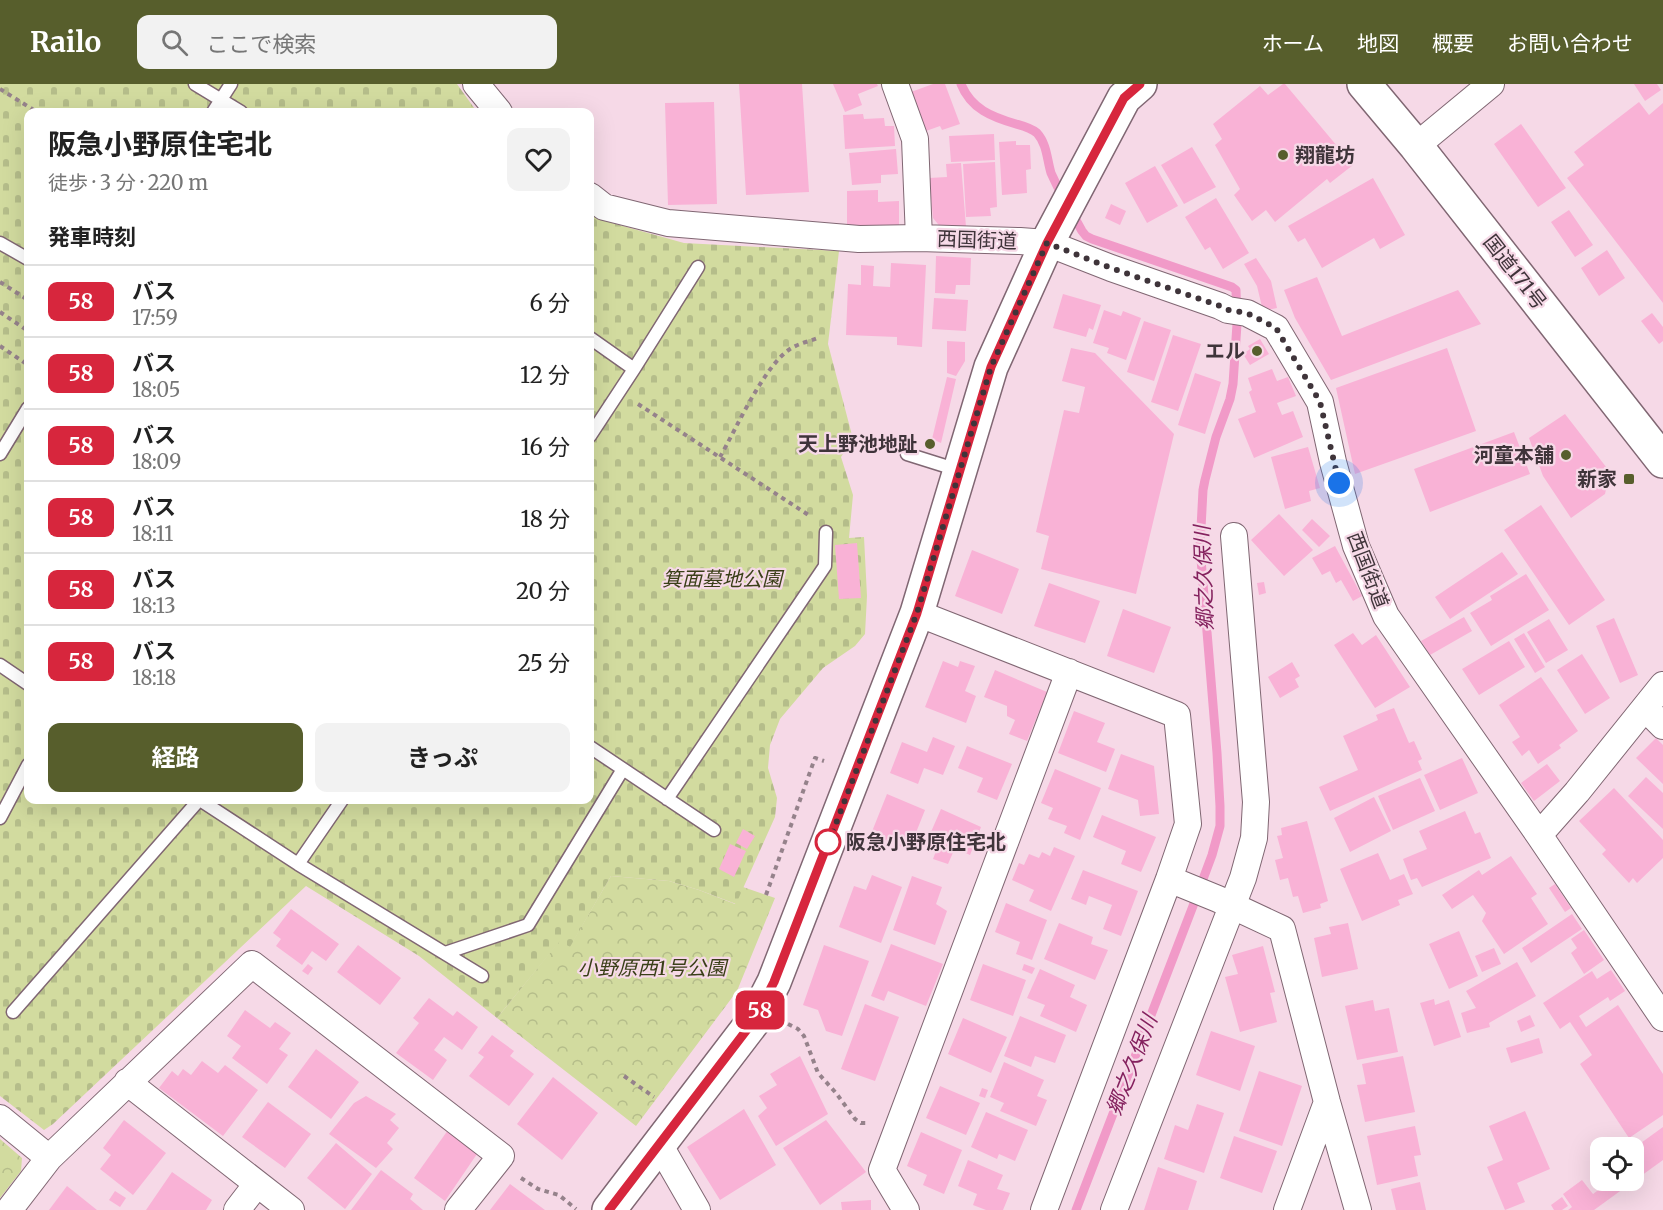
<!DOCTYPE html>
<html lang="ja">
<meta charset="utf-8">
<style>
body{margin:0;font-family:Merriweather,"Noto Sans JP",serif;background:#f2f2f2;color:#222;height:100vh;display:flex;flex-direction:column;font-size:22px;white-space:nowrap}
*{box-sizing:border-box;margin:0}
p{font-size:20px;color:#767676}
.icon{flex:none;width:33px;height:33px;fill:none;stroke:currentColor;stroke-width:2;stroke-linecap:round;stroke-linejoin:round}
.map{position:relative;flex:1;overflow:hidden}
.sheet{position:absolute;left:24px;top:24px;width:570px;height:696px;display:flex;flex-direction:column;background:#fff;border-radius:12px;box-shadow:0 6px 24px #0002}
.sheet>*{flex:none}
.badge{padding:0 12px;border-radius:9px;font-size:21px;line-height:39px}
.buttons{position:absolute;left:1590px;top:1053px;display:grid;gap:12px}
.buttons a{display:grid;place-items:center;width:54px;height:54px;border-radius:12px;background:#fff;box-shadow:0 6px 24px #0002;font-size:30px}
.you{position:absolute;width:30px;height:30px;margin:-15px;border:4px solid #fff;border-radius:50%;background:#1a73e8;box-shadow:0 0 0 9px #1a73e833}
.map>.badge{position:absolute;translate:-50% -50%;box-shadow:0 0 0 3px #fff}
h2{padding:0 24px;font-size:22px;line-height:54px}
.round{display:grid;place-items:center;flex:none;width:63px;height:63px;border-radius:12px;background:#f2f2f2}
.overview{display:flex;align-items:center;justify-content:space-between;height:102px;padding:0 24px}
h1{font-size:28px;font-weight:700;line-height:45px}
.button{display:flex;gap:12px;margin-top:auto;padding:12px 24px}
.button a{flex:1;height:69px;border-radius:12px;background:#575e2c;color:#fff;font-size:24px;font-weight:700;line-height:69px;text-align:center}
.button a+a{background:#f2f2f2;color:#222}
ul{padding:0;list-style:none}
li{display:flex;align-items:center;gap:18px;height:72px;padding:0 24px;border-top:2px solid #e0e0e0}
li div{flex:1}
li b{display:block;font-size:22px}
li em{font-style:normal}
li .badge{min-width:66px;font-weight:700;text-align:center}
header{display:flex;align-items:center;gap:36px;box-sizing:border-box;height:84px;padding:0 30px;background:#575e2c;color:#fff}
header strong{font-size:28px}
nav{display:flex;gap:33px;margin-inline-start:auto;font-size:21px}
.search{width:420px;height:54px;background:#f2f2f2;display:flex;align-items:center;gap:15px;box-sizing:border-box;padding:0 21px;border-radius:12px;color:#767676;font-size:22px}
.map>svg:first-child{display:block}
.forest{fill:url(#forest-crowns)}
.cemetery{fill:url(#cemetery-stones)}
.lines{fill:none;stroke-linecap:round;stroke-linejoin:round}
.stream{stroke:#f19ac8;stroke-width:9}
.building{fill:#f9b2d6}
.lane-casing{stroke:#806773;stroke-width:15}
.street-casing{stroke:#806773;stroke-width:28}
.secondary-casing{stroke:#806773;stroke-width:36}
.highway-casing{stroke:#806773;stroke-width:36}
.path{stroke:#95828b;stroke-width:4;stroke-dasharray:4.5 4.5;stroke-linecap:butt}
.lane{stroke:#fff;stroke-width:12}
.street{stroke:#fff;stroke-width:26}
.secondary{stroke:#fff;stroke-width:33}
.highway{stroke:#fff;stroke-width:33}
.line-casing{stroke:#fff;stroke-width:14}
.line{stroke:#d7263d;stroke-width:9}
.walk{stroke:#3f343a;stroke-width:6;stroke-dasharray:0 10.8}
.poi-dot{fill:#575e2c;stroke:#f6d9e7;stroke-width:2}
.stop-dot{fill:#fff;stroke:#d7263d;stroke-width:3}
.labels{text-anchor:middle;stroke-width:4.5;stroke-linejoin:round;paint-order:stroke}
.poi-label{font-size:20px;font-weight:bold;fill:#3f343a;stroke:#f6d9e7;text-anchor:end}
.street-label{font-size:20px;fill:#3f343a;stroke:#f6d9e7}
.park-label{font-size:20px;font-style:italic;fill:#3a3f18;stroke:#f6d9e7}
.stop-label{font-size:20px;font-weight:bold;fill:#3f343a;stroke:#f6d9e7;text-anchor:start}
.water-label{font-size:21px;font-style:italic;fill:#84215e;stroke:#f6d9e7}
</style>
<header>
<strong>Railo</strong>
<div class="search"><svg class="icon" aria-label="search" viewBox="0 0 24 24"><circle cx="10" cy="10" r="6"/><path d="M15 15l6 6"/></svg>ここで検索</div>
<nav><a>ホーム</a><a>地図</a><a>概要</a><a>お問い合わせ</a></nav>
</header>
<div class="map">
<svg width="1663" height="1126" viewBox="0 0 1663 1126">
<defs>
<pattern id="forest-crowns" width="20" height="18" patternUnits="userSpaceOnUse" patternTransform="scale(1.5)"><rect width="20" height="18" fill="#d2db9f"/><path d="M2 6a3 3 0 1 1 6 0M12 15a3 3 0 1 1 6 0" fill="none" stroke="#b5bd8a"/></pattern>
<pattern id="cemetery-stones" width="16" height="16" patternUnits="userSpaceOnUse" patternTransform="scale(1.5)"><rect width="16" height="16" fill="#d2db9f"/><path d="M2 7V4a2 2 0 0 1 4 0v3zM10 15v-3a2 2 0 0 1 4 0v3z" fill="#b5bd8a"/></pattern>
</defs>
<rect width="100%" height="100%" fill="#f6d9e7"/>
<path class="forest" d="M611,792L669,797L699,806L735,820L743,803L775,814L737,907L636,1042L497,934L560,856L570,862Z
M0,1055L22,1074L21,1087L0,1114Z"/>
<path class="cemetery" d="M0,0H457L477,28H28V716H590V127L605,137L684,159L839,167L828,260L853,355L841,373L853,411L849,454L864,453L867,512L865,550L855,562L823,584L780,635L770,661L768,684L777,714L775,733L736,820L699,806L669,797L611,792L570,863L560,857L497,934L419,872L306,802L53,1040L44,1046L0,1012Z"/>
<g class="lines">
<path class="stream" d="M961,0C971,25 992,33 1016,40C1023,42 1031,44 1037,49C1047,60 1047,76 1051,89C1055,98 1059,106 1064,115
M1072,129L1082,147L1086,152L1092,155L1232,203L1236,206L1237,240L1233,300L1230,315L1216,353L1205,396L1203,406L1200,463L1217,669L1220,722V742L1212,771L1193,822L1076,1126"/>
</g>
<path class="building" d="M739,0H802L809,108L746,111Z
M833,0H877L878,2L858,10L862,21L845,28Z
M933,0H945L960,40L942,46L940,42L926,47L911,8Z
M1283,0H1285L1353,81L1330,99L1327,95L1275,138L1266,126L1252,137L1234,111L1240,105L1215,61L1222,55L1213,40L1260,2L1268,11Z
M1634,0H1657L1661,6L1645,17Z
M714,18L717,120L668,121L665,19Z
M1639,18L1649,31L1663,19V219L1567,94L1584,81L1574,68Z
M863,30L864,35L884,34L885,42H894L895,62L845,65L843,31Z
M1521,40L1566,104L1538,123L1494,60Z
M994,50L995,76L951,78L949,52Z
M1016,57V61H1030L1031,85L1026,86L1027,109L1002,111L999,58Z
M1192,63L1216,103L1184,120L1161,81Z
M896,65L898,90L881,91V99L852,101L849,69Z
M995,78L997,123L990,124L991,132L966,133L963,80Z
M961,79L966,143L942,145L933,134L929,94L947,93L946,80Z
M1155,82L1178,122L1147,139L1125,99Z
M1373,94L1405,151L1380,165L1374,154L1322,184L1305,154L1298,158L1288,142Z
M878,106V118L899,117V143H847V107Z
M1216,114L1249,169L1223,185L1210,163L1205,166L1185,133Z
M1111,120L1126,127L1120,141L1105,134Z
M1569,126L1593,161L1575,173L1551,138Z
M1607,166L1625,194L1599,212L1581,184Z
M936,172L971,174L970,201H956L955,210L935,209Z
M1256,174L1271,197L1277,224L1263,227L1257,202L1244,180Z
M891,179L926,181L922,263L897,261V253L846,251L848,200L861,201V181L874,182L873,202L890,203Z
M1317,193L1342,252L1458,206L1481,240L1331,296L1295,234L1284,206Z
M1063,210L1101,221L1093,246L1089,244L1086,253L1053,244Z
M934,214L968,216L966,247L932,245Z
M1104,226L1121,232L1123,227L1141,234L1126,276L1107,269L1109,264L1093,259Z
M1652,229L1663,243V257L1659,260L1641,237Z
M1144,237L1171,246L1154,297L1127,288Z
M1173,251L1201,260L1178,327L1151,318Z
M1260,255L1269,270L1250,281L1243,270L1250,265L1248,262Z
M947,257L965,258V277L956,292L947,289Z
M1071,264L1095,269L1174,350L1136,510L1041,485L1049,452L1036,448L1064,326L1079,329L1085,303L1062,297Z
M1447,264L1476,347L1355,390L1336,304Z
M1272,285L1277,297L1288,293L1296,312L1277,319L1282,331L1293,327L1303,353L1254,374L1238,335L1256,328L1249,308L1252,306L1248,294Z
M1195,289L1221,298L1205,350L1178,341Z
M947,293L956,295L941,359L932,355Z
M1565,330L1610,388L1605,410L1571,434L1543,392L1529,354Z
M1514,348L1530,390L1430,428L1414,385Z
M1308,363L1320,404L1309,407L1311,417L1285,425L1271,373Z
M1541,421L1605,516L1569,541L1504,446Z
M1279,430L1313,466L1284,492L1251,456Z
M1312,435L1330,452L1319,463L1302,446Z
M857,459L861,514L839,515L835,461Z
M1335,462L1362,512L1353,517L1341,496L1336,499L1330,487L1322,491L1312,474Z
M972,466L1019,485L1002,530L955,512Z
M1502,468L1518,490L1450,535L1435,513Z
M1526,490L1549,526L1491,562L1470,529L1492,516L1490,512Z
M1264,498L1266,509L1259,511L1257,499Z
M1049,499L1100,517L1085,559L1034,542Z
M1123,525L1171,543L1154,589L1107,572Z
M1464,533L1472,547L1430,571L1421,557Z
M1614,534L1638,591L1620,599L1596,542Z
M1549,535L1568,566L1546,579L1527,548Z
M1353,549L1362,561L1376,551L1410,603L1375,624L1334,561Z
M1524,549L1545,583L1535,589L1514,555Z
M1509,557L1525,583L1479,611L1462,585Z
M1582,570L1610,614L1585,630L1557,586Z
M943,577L958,583L960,577L975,582L965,607L976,612L966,639L925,623Z
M1292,578L1300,592L1295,595L1299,603L1280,614L1268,593Z
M995,586L1047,608L1027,657L1009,650L1015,636L1007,632V622L984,613Z
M1541,593L1578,647L1559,661L1561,664L1538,680L1529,666L1522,672L1512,658L1520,653L1499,621Z
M1394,624L1409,659L1414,657L1422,675L1418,677L1422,686L1330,727L1319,703L1358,686L1343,652L1378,636L1376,631Z
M1074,627L1105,639L1097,658L1115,665L1106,688L1058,669Z
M933,653L955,662L943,691L924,684L918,700L890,689L902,658L927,668Z
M1656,654L1663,661V700L1636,674Z
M967,662L1012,680L997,716L977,708L983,694L958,684Z
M1121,670L1154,682L1159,730L1140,732L1138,716L1108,705Z
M1462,674L1478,709L1440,726L1424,691Z
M1547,680L1560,697L1534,717L1521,699Z
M1055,685L1101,704L1080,756L1064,749L1067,742L1048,735L1053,724L1041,719Z
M1646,693L1663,709V745L1628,712Z
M1420,694L1435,727L1393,746L1378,712Z
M1614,704L1663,756V774L1637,799L1633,794L1629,799L1602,770L1606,766L1579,737Z
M887,710L925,726L909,766L871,750Z
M1374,713L1391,747L1350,768L1334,734Z
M941,725L981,743L970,771L955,764L948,780L933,775L938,762L927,757Z
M1465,727L1475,750L1480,748L1491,774L1422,803L1417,794L1411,796L1403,775L1427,765L1419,747Z
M1102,731L1156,753L1141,788L1121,780L1126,767L1093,753Z
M1307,737L1328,817L1320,820L1321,824L1303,829L1298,812L1293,813L1288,794L1280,796L1275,776L1283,774L1277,752L1282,751L1281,744Z
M743,745L755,752L747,765L736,759Z
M730,760L746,767L734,793L719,785Z
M1054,763L1075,772L1051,827L1029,817L1034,806L1012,796L1019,779L1024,781L1029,770L1039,774L1042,768L1050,772Z
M1378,769L1390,796L1404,790L1413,810L1398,816L1400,821L1362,837L1340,785Z
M1511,772L1537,810L1531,814L1548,840L1504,870L1482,837L1486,829L1473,811L1452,825L1442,811L1479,786L1482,791Z
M1083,786L1138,807L1121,852L1103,845L1112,821L1089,812L1086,821L1071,815Z
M872,791L902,803L881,859L839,843L854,802L866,806Z
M912,792L942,803L936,820L947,827L935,861L893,846Z
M1555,800L1571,824L1565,828L1549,804Z
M1006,819L1047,836L1032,876L1016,870L1020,858L995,848Z
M291,825L339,860L326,877L312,867L302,881L276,862L281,855L273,849Z
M1572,830L1582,845L1531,879L1522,864Z
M1059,839L1093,853L1091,860L1108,866L1095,896L1044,875Z
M1348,839L1358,885L1322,893L1314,854L1331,850L1329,843Z
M1584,846L1604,876L1584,890L1571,869L1577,864L1571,855Z
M1459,847L1478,892L1449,905L1429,860Z
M891,860L943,880L926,922L888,907L884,917L871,912Z
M358,861L401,894L380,921L337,888Z
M824,861L869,877L842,952L826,947L818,926L803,921Z
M1263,862L1275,908L1270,909L1277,938L1240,948L1225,893L1238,890L1232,871Z
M1494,864L1501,880L1482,888L1475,872Z
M1517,878L1536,912L1489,939L1490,943L1467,949L1461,929L1476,924L1466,907Z
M308,880L313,884L308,891L302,887Z
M983,880L1026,896L1013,932L970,916Z
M1024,880L1035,884L1032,890L1022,886Z
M1040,885L1075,901L1070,913L1087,921L1076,948L1040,932L1045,921L1027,914Z
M1611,886L1625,907L1610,917L1608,913L1579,932L1586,943L1618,921L1663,990V1031L1629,1054L1580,980L1592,971L1570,938L1560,945L1543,919L1592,887L1597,895Z
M429,914L453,932L457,927L478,943L462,966L444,953L434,966L447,976L433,996L396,969L419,939L413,934Z
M1434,915L1435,921L1449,916L1461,953L1434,962L1420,919Z
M1373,916L1375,927L1389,924L1398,968L1357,976L1345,922Z
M865,920L899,933L875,997L841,985Z
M245,926L270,944L275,938L291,949L279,965L288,971L267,1000L232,974L241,962L227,952Z
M1530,931L1535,942L1521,948L1517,937Z
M1020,932L1066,951L1055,979L1035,972L1031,983L1004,972Z
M963,934L1007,953L991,989L948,970Z
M1211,947L1255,962L1240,1007L1196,991Z
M492,951L514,967L510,972L534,990L509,1022L469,992L484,973L478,969Z
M1539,954L1543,969L1511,979L1506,964Z
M316,965L359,998L331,1035L288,1003Z
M800,972L828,1030L776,1062L758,1032L767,1024L759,1012L777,1001L770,990Z
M1403,972L1415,1028L1365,1038L1357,1001L1366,1000L1362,980Z
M202,977L218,989L225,981L258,1006L223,1052L159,1004L172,987L178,992L183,985L191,991Z
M1004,978L1044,996L1037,1012L1047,1016L1036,1042L1000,1027L1004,1019L990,1013Z
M1259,987L1302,1002L1282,1062L1239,1047Z
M553,993L598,1029L562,1076L517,1040Z
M940,1002L980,1019L966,1051L926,1034Z
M982,1004L988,1006L985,1014L979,1012Z
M366,1012L396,1030L390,1036L399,1044L387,1059L393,1065L376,1084L329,1050L354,1019Z
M268,1018L311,1050L285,1084L242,1053Z
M1197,1020L1224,1029L1204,1089L1164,1075L1175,1041L1188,1046Z
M744,1025L776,1081L720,1116L687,1063Z
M1525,1027L1550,1085L1517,1099L1525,1118L1505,1126L1487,1083L1503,1076L1489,1042Z
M986,1028L1028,1046L1015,1077L999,1070L997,1075L971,1063Z
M124,1036L166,1069L133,1111L100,1085L111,1071L103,1064Z
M826,1036L866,1088L820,1121L783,1064Z
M1415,1042L1421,1071L1414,1072L1418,1092L1377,1101L1367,1052Z
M1663,1043V1076L1594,1126H1568L1572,1123L1563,1110L1582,1096L1593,1110L1605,1101L1601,1096H1634V1064Z
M448,1046L479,1067L445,1117L414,1094Z
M921,1048L962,1066L944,1110L923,1101L927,1091L907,1082Z
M1234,1052L1277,1067L1262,1109L1220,1094Z
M336,1059L372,1090L345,1125L307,1094Z
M968,1076L1003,1091L997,1105L1010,1109L1003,1126H986L973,1121L977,1110L958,1102Z
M1158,1083L1197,1097L1188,1126H1144Z
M381,1086L413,1110L410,1115L423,1126H351Z
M172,1088L212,1116L206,1126H146Z
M1420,1098L1426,1126H1396L1391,1105Z
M510,1100L545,1126H490Z
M67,1102L97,1126H49Z
M115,1107L126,1114L120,1123L109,1116Z
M1562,1113L1568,1122L1562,1126H1554L1551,1121Z
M871,1116V1126H842L841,1118Z"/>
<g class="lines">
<defs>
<path id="lane" d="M195,0L241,28
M213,28L231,0
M0,159L28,175
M590,254L634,285
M590,352L634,285L698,183
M0,370L28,324
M907,370L958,386
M0,581L28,600
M590,663L714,746
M667,715L825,482L826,448
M200,716L298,780L482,892
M0,734L28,681
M298,780L342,716
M445,869L528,841L623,685
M13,928L199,716"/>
<path id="street" d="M476,0L499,28
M895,0L915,55L919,154
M1416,62L1491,0
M590,112L604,123L668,139L859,155L919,154L1020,157L1047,159L1111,184L1220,222L1228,226L1247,229L1276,244L1320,318L1333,378L1356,462L1386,532L1539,751L1663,934
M917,529L1177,631L1188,740L1169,795L1044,1126
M1645,624L1663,642
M1539,751L1577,708L1663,601
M1169,795L1218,815L1282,845L1327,1018L1358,1126
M127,998L291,1126
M0,1034L49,1074
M659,1060L697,1126
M9,1126L49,1074L252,880L501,1072L458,1126
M237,1126L257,1100
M906,1126L882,1086L1069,588
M1114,1126L1243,794L1254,754L1256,718L1234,452
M1287,1126L1327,1018"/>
<path id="secondary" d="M609,1126L755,935L774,898L917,529L991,283L1047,159L1124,14L1140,0"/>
<path id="highway" d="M1364,0L1416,62L1663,377"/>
</defs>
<use href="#lane" class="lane-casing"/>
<use href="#street" class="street-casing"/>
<use href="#secondary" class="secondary-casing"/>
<use href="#highway" class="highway-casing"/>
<path class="path" d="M0,5L37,28
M0,198L28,216
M0,228L28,247
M0,262L28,281
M638,320L810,432
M720,373C736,345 764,282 790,265C799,259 811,257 820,253
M766,811L815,674L824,677
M788,940L798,945L804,952L818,989L836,1009L855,1035L861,1039H868
M624,992L654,1013
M521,1094L538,1105L559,1111L576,1125"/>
<use href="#lane" class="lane"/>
<use href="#street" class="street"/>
<use href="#secondary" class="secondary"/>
<use href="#highway" class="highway"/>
</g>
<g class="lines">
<defs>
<path id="line" d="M609,1126L755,935L774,898L917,529L991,283L1047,159L1124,14L1140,0"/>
</defs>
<use href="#line" class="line-casing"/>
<use href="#line" class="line"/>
<path class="walk" d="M828,758L825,768L917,529L991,283L1047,159L1111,184L1220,222L1228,226L1247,229L1276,244L1320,318L1339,399"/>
</g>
<g class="poi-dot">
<circle cx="1283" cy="71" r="6"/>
<circle cx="1257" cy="267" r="6"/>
<circle cx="930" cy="360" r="6"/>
<circle cx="1566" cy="371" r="6"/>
<rect x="1623" y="389" width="12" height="12" rx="3"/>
</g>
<circle class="stop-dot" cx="828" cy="758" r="12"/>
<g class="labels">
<g class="poi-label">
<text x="1295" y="78" text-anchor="start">翔龍坊</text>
<text x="1245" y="274">エル</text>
<text x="918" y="367">天上野池地趾</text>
<text x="1554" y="378">河童本舗</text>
<text x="1617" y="402">新家</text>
</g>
<g class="street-label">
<text transform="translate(977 156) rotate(2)" y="7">西国街道</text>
<text transform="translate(1515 188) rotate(52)" y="7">国道171号</text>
<text transform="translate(1368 486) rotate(69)" y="7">西国街道</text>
</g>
<g class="park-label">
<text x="722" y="502">箕面墓地公園</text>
<text x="652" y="891">小野原西1号公園</text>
</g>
<g class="stop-label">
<text x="846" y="765">阪急小野原住宅北</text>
</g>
<g class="water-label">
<text transform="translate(1204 494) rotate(-92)" y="7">郷之久保川</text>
<text transform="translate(1132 981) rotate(-69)" y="7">郷之久保川</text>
</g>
</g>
</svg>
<div class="buttons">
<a><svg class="icon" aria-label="locate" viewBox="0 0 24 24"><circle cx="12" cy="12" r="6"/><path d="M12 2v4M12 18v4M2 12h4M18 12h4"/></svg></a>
</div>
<div class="you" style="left:1339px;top:399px"></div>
<b class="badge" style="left:760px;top:926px;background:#d7263d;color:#fff">58</b>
<section class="sheet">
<div class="overview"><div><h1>阪急小野原住宅北</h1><p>徒歩 · 3 分 · 220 m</p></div><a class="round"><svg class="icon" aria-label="heart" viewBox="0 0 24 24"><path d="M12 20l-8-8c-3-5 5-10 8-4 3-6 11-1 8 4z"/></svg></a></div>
<h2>発車時刻</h2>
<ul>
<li><span class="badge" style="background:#d7263d;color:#fff">58</span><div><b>バス</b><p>17:59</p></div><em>6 分</em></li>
<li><span class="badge" style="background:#d7263d;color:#fff">58</span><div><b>バス</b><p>18:05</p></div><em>12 分</em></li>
<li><span class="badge" style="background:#d7263d;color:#fff">58</span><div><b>バス</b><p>18:09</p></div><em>16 分</em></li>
<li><span class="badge" style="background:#d7263d;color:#fff">58</span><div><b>バス</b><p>18:11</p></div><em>18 分</em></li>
<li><span class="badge" style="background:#d7263d;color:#fff">58</span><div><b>バス</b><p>18:13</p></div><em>20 分</em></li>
<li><span class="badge" style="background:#d7263d;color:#fff">58</span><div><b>バス</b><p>18:18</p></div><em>25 分</em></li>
</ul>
<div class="button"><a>経路</a><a>きっぷ</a></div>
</section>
</div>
